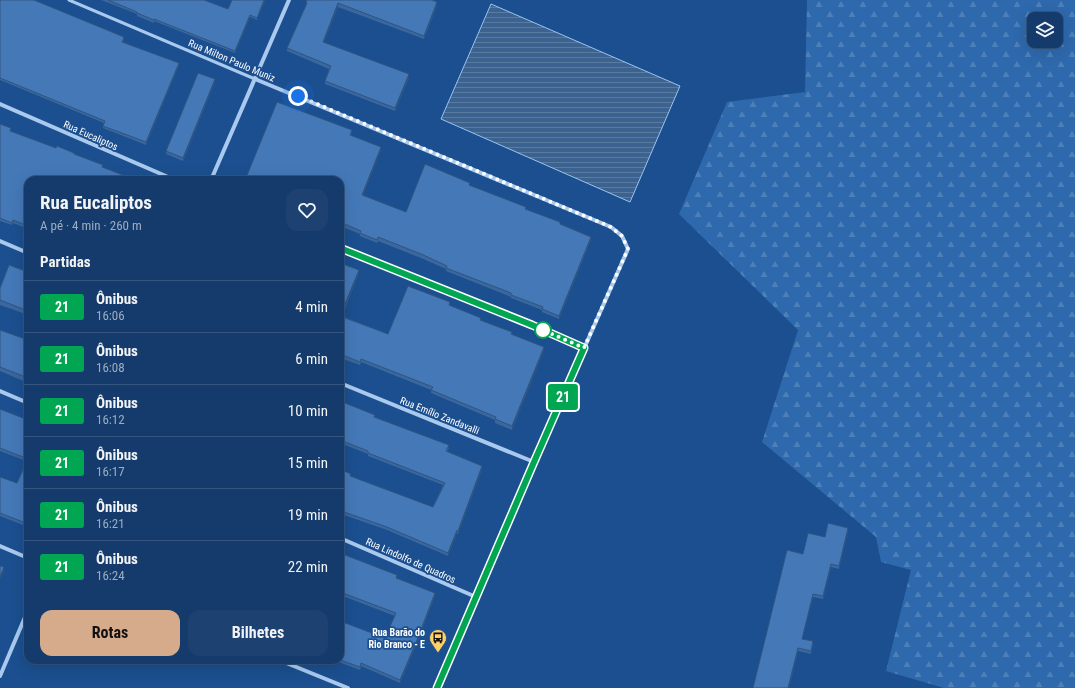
<!DOCTYPE html>
<html lang="pt">
<meta charset="utf-8">
<style>
body{margin:0;font-family:"Roboto Condensed",sans-serif;background:#1d4271;color:#f1f3f6;height:100vh;display:flex;flex-direction:column;font-size:15px;white-space:nowrap}
*{box-sizing:border-box;margin:0}
p{font-size:13px;color:#9dadc1}
.icon{flex:none;width:22px;height:22px;fill:none;stroke:currentColor;stroke-width:2;stroke-linecap:round;stroke-linejoin:round}
.map{position:relative;flex:1;overflow:hidden}
.details{position:absolute;left:24px;top:176px;width:320px;height:488px;display:flex;flex-direction:column;background:#143b6b;border-radius:12px;box-shadow:0 4px 16px #0002,0 0 0 1px #33557e}
.details>*{flex:none}
.badge{padding:0 8px;border-radius:3px;font-size:14px;line-height:26px}
.tools{position:absolute;left:1027px;top:12px;display:grid;gap:8px}
.tools a{display:grid;place-items:center;width:36px;height:36px;border-radius:8px;background:#143b6b;box-shadow:0 4px 16px #0002,0 0 0 1px #33557e;font-size:20px}
.you{position:absolute;width:20px;height:20px;margin:-10px;border:3px solid #fff;border-radius:50%;background:#1a73e8;box-shadow:0 0 0 6px #1a73e833}
.map>.badge{position:absolute;translate:-50% -50%;box-shadow:0 0 0 2px #fff}
h2{padding:0 16px;font-size:15px;line-height:36px}
.round{display:grid;place-items:center;flex:none;width:42px;height:42px;border-radius:12px;background:#1d4271}
.headline{display:flex;align-items:center;justify-content:space-between;height:68px;padding:0 16px}
h1{font-size:19px;font-weight:700;line-height:30px}
.primary-button{display:flex;gap:8px;margin-top:auto;padding:8px 16px}
.primary-button a{flex:1;height:46px;border-radius:12px;background:#d6ab8b;color:#111;font-size:16px;font-weight:700;line-height:46px;text-align:center}
.primary-button a+a{background:#1d4271;color:#f1f3f6}
ul{padding:0;list-style:none}
li{display:flex;align-items:center;gap:12px;height:52px;padding:0 16px;border-top:1px solid #33557e}
li div{flex:1}
li b{display:block;font-size:15px}
li em{font-style:normal}
li .badge{min-width:44px;font-weight:700;text-align:center}
.map>svg:first-child{display:block}
.forest{fill:url(#forest-firs);fill-rule:evenodd}
.water{fill:url(#water-rules);stroke:#9cc4f0}
.lines{fill:none;stroke-linecap:round;stroke-linejoin:round}
.lane{stroke:#a9c9ee;stroke-width:3}
.street{stroke:#a9c9ee;stroke-width:4}
.wall{fill:#3a679d}
.shaded-wall{fill:#305480}
.building{fill:#4478b7;stroke:#305480}
.line-casing{stroke:#fff;stroke-width:9}
.line{stroke:#00a651;stroke-width:6}
.walk{stroke:#fff;stroke-width:4;stroke-dasharray:0 7.2}
.stop-dot{fill:#fff;stroke:#00a651;stroke-width:2}
.labels{text-anchor:middle;stroke-width:3.5;stroke-linejoin:round;paint-order:stroke}
.street-label{font-size:10px;fill:#fff;stroke:#1b4f8f}
.poi-label{font-size:10px;font-weight:bold;fill:#fff;stroke:#1b4f8f;text-anchor:end}
</style>
<div class="map">
<svg width="1075" height="688" viewBox="0 0 1075 688">
<defs>
<pattern id="forest-firs" width="22" height="20" patternUnits="userSpaceOnUse"><rect width="22" height="20" fill="#2e69ad"/><path d="M5 1l3.5 6h-7zM16 11l3.5 6h-7z" fill="#4d80b9"/></pattern>
<pattern id="water-rules" width="6" height="5" patternUnits="userSpaceOnUse"><rect width="6" height="5" fill="#3c6290"/><path d="M0 2.5h6" fill="none" stroke="#597aa1"/></pattern>
</defs>
<rect width="100%" height="100%" fill="#1b4f8f"/>
<path class="forest" d="M807,0H1075V688H944L886,671L911,570L881,562L876,537L762,442L798,330L679,214L727,102L805,92ZM1034,19H1056V41H1034Z"/>
<path class="water" d="M491,4L680,86L630,202L441,119Z"/>
<g class="lines">
<path class="lane" d="M69,0L255,79"/>
<path class="street" d="M255,79L611,227L622,236L628,249L534,462L437,688
M0,104L175,180
M211,180L289,0
M0,241L28,253
M340,248L532,325L584,348
M340,383L534,462
M0,391L28,403
M340,538L476,597
M0,546L28,558
M279,660L348,688
M0,676L28,610"/>
</g>
<path class="wall" d="M0,0L124,39L123,42L179,65L146,145L103,128V126L104,123L0,80Z
M101,0H204L228,9L232,0H265L257,20L250,17L235,53L154,21V23L137,16V14Z
M306,2L437,6L424,39L338,7L324,42L409,78L395,111L325,84V81L329,69L287,51V48L306,6Z
M215,82L183,161L166,154V151Z
M0,124L11,131L56,148L74,153L28,180V229L13,223L12,225L0,221Z
M352,133L351,135L381,150L363,195L406,212L470,186L526,209L560,225L591,240L559,319L542,312V310L511,298V297L446,271V269L421,258L378,241L377,243L360,236V234L340,226V180H245Z
M340,263L359,273L342,316L388,334L450,306L481,320L544,350L512,430L495,423V420L431,393V390L361,362L360,365L340,358Z
M28,272V315L0,305V288Z
M0,330L28,340V383L0,371Z
M340,401L375,417L449,448L447,452L482,469L458,534L457,533L448,556L387,530L344,515V513L340,511V469L351,476L433,507L443,485L368,456V454L340,443Z
M0,409L28,420V527L0,516V477L17,483L26,461L0,451Z
M848,531L839,569L831,567L823,599L813,597L802,639L813,644L811,654L798,651L789,688L803,554L825,537Z
M340,553L397,578L435,596L417,643L400,683L361,666L360,670L333,660H340V621L385,638L395,616L340,595Z"/>
<path class="shaded-wall" d="M264,0H265L257,20V18Z
M437,2V6L424,39V36Z
M338,3V7L323,45V42Z
M250,15V17L235,53V51Z
M179,63V65L146,145V142Z
M409,74V78L395,111V108Z
M215,79V82L183,161V158Z
M381,147V150L362,198V195Z
M591,237V240L559,319V316Z
M359,270V273L340,319V316Z
M544,347V350L512,430V426Z
M482,466V469L458,534V531Z
M848,528V531L839,569V566Z
M457,530V533L448,556V553Z
M831,564V567L823,599V596Z
M4,567V571L0,580V577Z
M435,593V596L417,643L400,683V680Z
M813,594V597L802,641V639Z
M798,648V651L789,688H788Z"/>
<path class="building" d="M0,0H34L124,37L122,42L179,63L146,142L103,126L105,121L0,78Z
M108,0H204L228,9L232,0H264L257,18L250,15L235,51L154,19V20L137,13V12Z
M307,0H432L437,2L424,36L338,3L323,42L409,74L395,108L325,81L331,66L287,48L307,3L306,2Z
M198,73L215,79L183,158L166,151Z
M277,102L352,130L350,135L381,147L362,195L406,212L425,164L470,183L469,185L526,207L525,209L560,222V224L591,237L559,316L542,309L543,307L511,295V293L446,268L447,266L421,254L378,237L377,240L360,233L361,231L340,222V180H245Z
M0,124L11,128L10,131L56,148L57,146L74,153V154L103,165L102,167L136,180H28V226L13,220L12,223L0,218Z
M340,263L359,270L340,316L388,334L408,286L450,302L449,305L481,318L480,320L512,332L511,334L544,347L512,426L495,419L496,417L431,390L433,387L361,359L360,362L340,354Z
M9,265L28,272V311L0,300V288Z
M0,330L28,340V378L0,367Z
M340,401L375,415L374,417L449,445L446,451L482,466L458,531L457,530L448,553L387,527L344,512L345,510L340,508V469L351,474L350,476L433,507L445,483L368,453V451L340,440Z
M0,409L28,420L27,424H28V524L0,513V477L17,483L28,459L0,448Z
M828,523L848,528L839,566L831,564L823,596L813,594L802,639L813,641L811,651L798,648L788,688H753L787,550L803,554L808,533L825,537Z
M340,553L397,575L396,578L435,593L417,640L400,680L361,663L360,667L340,660V621L385,638L396,613L340,592Z
M0,566L4,567L0,577Z"/>
<g class="lines">
<defs>
<path id="line" d="M340,248L532,325L584,348L534,462L437,688"/>
</defs>
<use href="#line" class="line-casing"/>
<use href="#line" class="line"/>
<path class="walk" d="M298,96L611,227L622,236L628,249L584,348L543,330"/>
</g>
<defs>
<symbol id="bus-pin" viewBox="-11 -11 22 30"><path d="M0 17L-7.5 6A9.5 9.5 0 1 1 7.5 6Z" fill="#ffd166" stroke="#1b4f8f"/><path d="M-5-6H5V4H4V6H2V4H-2V6H-4V4H-5ZM-3.5-4V0h7V-4ZM-3.5 1.2v1.5H-2V1.2ZM2 1.2v1.5H3.5V1.2Z" fill="#111"/></symbol>
</defs>
<g fill-rule="evenodd">
<use href="#bus-pin" x="428" y="628" width="20" height="27"/>
</g>
<circle class="stop-dot" cx="543" cy="330" r="8"/>
<g class="labels">
<g class="street-label">
<text transform="translate(232 60) rotate(23)" y="4">Rua Milton Paulo Muniz</text>
<text transform="translate(91 135) rotate(24)" y="4">Rua Eucaliptos</text>
<text transform="translate(440 415) rotate(22)" y="4">Rua Emílio Zandavalli</text>
<text transform="translate(411 560) rotate(24)" y="4">Rua Lindolfo de Quadros</text>
</g>
<g class="poi-label">
<text x="425" y="636">Rua Barão do<tspan x="425" dy="12">Rio Branco - E</tspan></text>
</g>
</g>
</svg>
<div class="tools">
<a><svg class="icon" aria-label="layers" viewBox="0 0 24 24"><path d="M12 4l9 5-9 5-9-5zM3 14l9 5 9-5"/></svg></a>
</div>
<div class="you" style="left:298px;top:96px"></div>
<b class="badge" style="left:563px;top:397px;background:#00a651;color:#fff">21</b>
<section class="details">
<div class="headline"><div><h1>Rua Eucaliptos</h1><p>A pé · 4 min · 260 m</p></div><a class="round"><svg class="icon" aria-label="heart" viewBox="0 0 24 24"><path d="M12 20l-8-8c-3-5 5-10 8-4 3-6 11-1 8 4z"/></svg></a></div>
<h2>Partidas</h2>
<ul>
<li><span class="badge" style="background:#00a651;color:#fff">21</span><div><b>Ônibus</b><p>16:06</p></div><em>4 min</em></li>
<li><span class="badge" style="background:#00a651;color:#fff">21</span><div><b>Ônibus</b><p>16:08</p></div><em>6 min</em></li>
<li><span class="badge" style="background:#00a651;color:#fff">21</span><div><b>Ônibus</b><p>16:12</p></div><em>10 min</em></li>
<li><span class="badge" style="background:#00a651;color:#fff">21</span><div><b>Ônibus</b><p>16:17</p></div><em>15 min</em></li>
<li><span class="badge" style="background:#00a651;color:#fff">21</span><div><b>Ônibus</b><p>16:21</p></div><em>19 min</em></li>
<li><span class="badge" style="background:#00a651;color:#fff">21</span><div><b>Ônibus</b><p>16:24</p></div><em>22 min</em></li>
</ul>
<div class="primary-button"><a>Rotas</a><a>Bilhetes</a></div>
</section>
</div>
